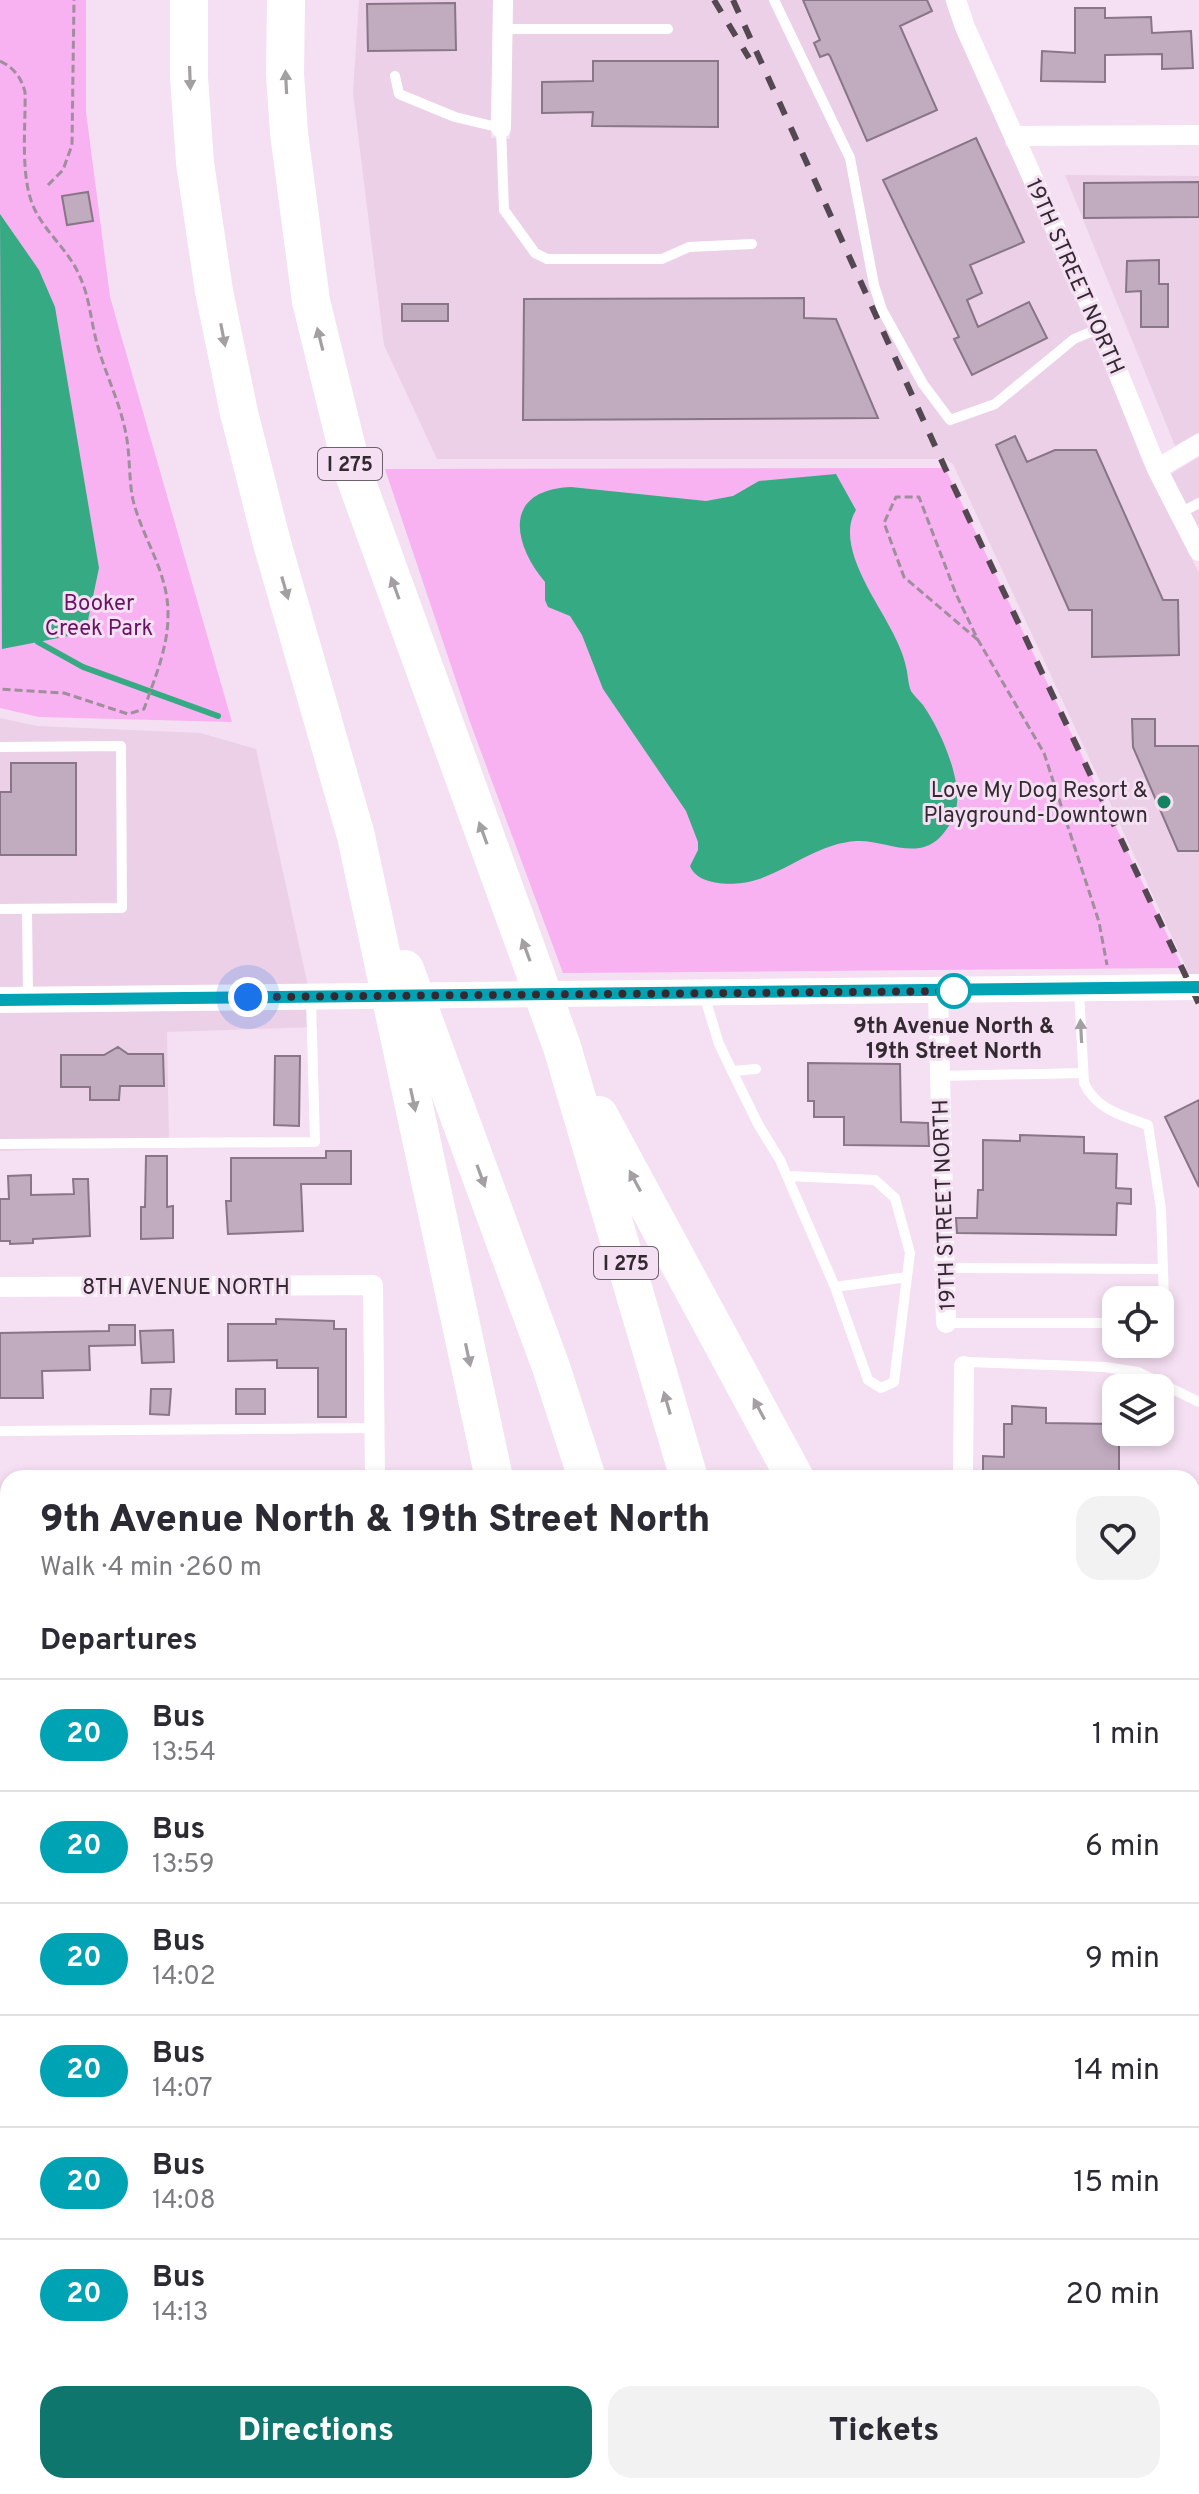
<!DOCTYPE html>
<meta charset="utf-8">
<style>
body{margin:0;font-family:Overpass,sans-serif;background:#f2f2f3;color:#2b2b33;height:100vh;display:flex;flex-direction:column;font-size:30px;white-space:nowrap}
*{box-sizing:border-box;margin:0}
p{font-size:26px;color:#7c7c81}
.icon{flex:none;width:44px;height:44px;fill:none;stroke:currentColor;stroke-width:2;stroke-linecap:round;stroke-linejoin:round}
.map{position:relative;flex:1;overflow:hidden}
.panel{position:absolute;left:0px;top:1470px;width:1200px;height:1024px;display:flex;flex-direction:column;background:#fff;border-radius:24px 24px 0 0;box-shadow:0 4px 12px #0003}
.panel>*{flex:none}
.badge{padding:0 16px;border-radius:26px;font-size:28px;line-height:52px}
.buttons{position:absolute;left:1102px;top:1286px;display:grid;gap:16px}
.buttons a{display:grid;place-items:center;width:72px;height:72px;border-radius:16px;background:#fff;box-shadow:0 4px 12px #0003;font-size:40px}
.you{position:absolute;width:40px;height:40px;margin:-20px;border:6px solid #fff;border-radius:50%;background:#1a73e8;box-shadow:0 0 0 12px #1a73e833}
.map>.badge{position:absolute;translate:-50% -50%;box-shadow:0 0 0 4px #fff}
h2{padding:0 40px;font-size:30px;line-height:72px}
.round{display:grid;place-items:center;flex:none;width:84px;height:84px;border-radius:24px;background:#f2f2f3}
.head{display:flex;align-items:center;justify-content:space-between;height:136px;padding:0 40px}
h1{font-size:38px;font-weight:800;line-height:60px}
.button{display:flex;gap:16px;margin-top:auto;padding:16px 40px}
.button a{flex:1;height:92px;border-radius:24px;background:#0f766e;color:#fff;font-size:32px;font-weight:800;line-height:92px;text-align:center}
.button a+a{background:#f2f2f3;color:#2b2b33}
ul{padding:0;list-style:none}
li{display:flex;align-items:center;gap:24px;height:112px;padding:0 40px;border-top:2px solid #e1e1e2}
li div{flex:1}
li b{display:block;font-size:30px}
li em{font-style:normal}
li .badge{min-width:88px;font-weight:700;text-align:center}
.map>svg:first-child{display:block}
.built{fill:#ebd0e8}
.green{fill:#f8b1f1}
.water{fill:#36ab83}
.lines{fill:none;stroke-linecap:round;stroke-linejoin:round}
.stream{stroke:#36ab83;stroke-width:6}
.building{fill:#c1acbf;stroke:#887586;stroke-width:2}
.path{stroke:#9f8e9c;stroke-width:3;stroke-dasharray:8 4;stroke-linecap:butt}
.service{stroke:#fff;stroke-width:10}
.minor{stroke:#fff;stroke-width:20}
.tertiary{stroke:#fff;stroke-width:26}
.primary{stroke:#fff;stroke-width:32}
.motorway{stroke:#fff;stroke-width:38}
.rail{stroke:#534751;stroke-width:6;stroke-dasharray:14 14;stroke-linecap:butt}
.oneway{fill:#a39fa2}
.line-casing{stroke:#fff;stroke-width:18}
.line{stroke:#00a3b4;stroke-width:12}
.walk{stroke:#322931;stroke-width:8;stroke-dasharray:0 14.4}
.poi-dot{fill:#118361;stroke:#f5dff2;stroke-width:3}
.stop-dot{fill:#fff;stroke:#00a3b4;stroke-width:4}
.labels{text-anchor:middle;stroke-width:6;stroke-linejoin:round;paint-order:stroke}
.shield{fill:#f5dff2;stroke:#6c606b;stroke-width:2}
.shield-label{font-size:20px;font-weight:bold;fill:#322931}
.street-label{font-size:22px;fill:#322931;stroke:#f5dff2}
.park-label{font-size:22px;fill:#671364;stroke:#f5dff2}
.poi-label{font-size:22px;fill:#322931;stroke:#f5dff2;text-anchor:end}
.stop-label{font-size:22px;font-weight:bold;fill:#322931;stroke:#f5dff2}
</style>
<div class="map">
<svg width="1199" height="2494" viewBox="0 0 1199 2494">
<rect width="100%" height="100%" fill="#f5dff2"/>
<path class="built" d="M359,0H493L491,138L510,139L513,0H945L956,31L1005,138V146L1008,147L1092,332L1144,465L1199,573V976H1181L1186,967L953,464L945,459H437L384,345L353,93Z
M1065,175L1199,176V432L1175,446Z
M1199,457V529L1171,474Z
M0,718L37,726L200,733L256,749L308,986L0,989Z
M313,1008L318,1027L167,1032L169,1145L0,1151V1011Z
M1192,1893H1199V2102H1192Z
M1199,2450V2494H1014L1011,2486H1192V2452Z"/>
<path class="green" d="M0,0H86V112L110,297L232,722L39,717L0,708Z
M945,468L1183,968L563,973L470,722L385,469Z
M635,2486H772L765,2494H631Z"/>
<path class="water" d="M0,214L39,270L55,307L99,568L87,625L74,635L2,649Z
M836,474L856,510C834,545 878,602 893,633C898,643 904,656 906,667C908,674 908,684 911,691C914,696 919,700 923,705C940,729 965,784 955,813C950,827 939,843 924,847C903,853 879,840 857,841C819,843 791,869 756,880C737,886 698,887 690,866L698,850V842L686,811L603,689L582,635L570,616L548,607L545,600V582C511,541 504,490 571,487L706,501L733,496L759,481Z"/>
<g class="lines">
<path class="stream" d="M38,642L83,667L218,716"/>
</g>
<path class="building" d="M803,0H927L932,11L900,26L937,110L867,141L830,56L828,54L820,57L814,43L820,40Z
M455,3L456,50L368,51L367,4Z
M1075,8H1105V18L1151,17L1152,33L1191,31L1193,68L1162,69V54L1105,55V82L1041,81L1042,51L1075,53Z
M593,61H718V127L592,126L593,112L542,113V82L593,81Z
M976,138L1024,242L970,265L982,293L967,300L978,327L1029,302L1047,338L972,375L954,339L959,337L883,180Z
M1199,182V217L1084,218V183Z
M88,192L93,221L67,225L62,196Z
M1159,260V284H1168V327H1141V291L1126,292L1127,261Z
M804,298V318L836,319L878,418L523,420L524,299Z
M402,304H448V321H402Z
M1015,436L1027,462L1055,450H1096L1163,600H1178L1179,655L1092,657V610H1069L996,445Z
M1132,719H1155V746H1199V851H1178L1133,747Z
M11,763H76V855H0V792H11Z
M118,1047L128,1054H163L164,1086H120L119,1100H90V1087H61V1055H104Z
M275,1056H300L299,1126L274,1125Z
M808,1063L900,1064L901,1122L928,1123L929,1146L844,1145V1117H814V1101H808Z
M1199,1100V1187L1165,1117Z
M1020,1135L1084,1137V1153L1117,1154L1116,1188L1131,1189V1204L1117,1203L1116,1235L957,1233L956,1218H977L978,1190H983V1140L1020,1141Z
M326,1151H351V1184H301L303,1231L228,1234L226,1201H231V1158H326Z
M146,1156H167V1207L173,1206V1238L141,1239V1207H145Z
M31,1175V1195L74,1194L73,1179H88L90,1236L33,1239V1243L10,1244V1241H0V1199H9L8,1176Z
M276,1319L334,1321V1329H346V1417H318V1368H277V1360L228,1361V1324H276Z
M109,1325H135V1345L89,1346L90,1370L42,1371L43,1398H0V1333L109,1331Z
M173,1330L174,1362L142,1363L140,1331Z
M151,1389H171L169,1415L150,1414Z
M236,1389H265V1414H236Z
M1012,1406L1046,1408V1423L1116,1424V1432H1119V1478H983V1456L1004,1457V1424H1012Z"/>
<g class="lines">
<path class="path" d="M0,61C14,68 21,77 25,92C26,127 19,181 36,212C48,235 70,252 80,277C90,298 91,324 98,347C107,378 122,407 127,440C130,459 129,481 133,500C143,540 169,573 168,616C168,648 154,680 144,709L128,714L64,693L0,689
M48,185L63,170L72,145L74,0
M978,640L904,577L884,523L896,497H919L956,594L978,640L1044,753L1099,922L1107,965"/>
<path class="service" d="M774,0L850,158L874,285L882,310L923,384L950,420L995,404L1074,339L1100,328
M502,29H668
M395,76L399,94L455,117L501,128L504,210L535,253L547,259H662L689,247L752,244
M1180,513L1199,503
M0,747L121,746L122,908L0,909
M27,910L28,997
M1079,991L1084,1083C1096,1109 1122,1116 1148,1125L1161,1209L1164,1301L1160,1315
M704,995L719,1044L732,1071L756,1069
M732,1071L758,1124L780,1160L835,1287L907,1277L910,1253L895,1198L875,1180L788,1176
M940,1076L1083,1073
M0,1144L315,1142L311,999
M943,1268L1163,1269
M835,1287L868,1380L881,1388L894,1382L907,1277
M946,1323H1116
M964,1366L969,1362L1105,1367L1138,1372L1199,1402
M0,1431L375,1428
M0,1713H8
M1192,1735H1199
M1192,1905L1199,1906
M0,1999H8
M0,2279H8"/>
<path class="minor" d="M956,0L965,27L1100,328L1157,469L1199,551
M501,128L503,0
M1014,136L1199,135
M1157,469L1199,444
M938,991L946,1323
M0,1287L373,1285L375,1478
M963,1478L964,1366
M1192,1552H1199
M0,1570H8
M0,1853H8
M0,2420H8
M203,2486V2494"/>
<path class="tertiary" d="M0,1000L1199,987
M578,2486V2494
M615,2494L618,2486"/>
<path class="primary" d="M0,2125H8
M1192,2129H1199
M0,2156H8"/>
<path class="motorway" d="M189,0V77L195,163L214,291L239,413L272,543L356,836L494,1478
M286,0L285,74L289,133L311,301L352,469L562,1047L689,1478
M405,969L551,1367L587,1478
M599,1115L795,1478
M1192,2201L1199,2204
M1192,2367H1199
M1192,2406L1199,2408
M761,2486L763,2494
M978,2486L980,2494
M831,2494L839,2486"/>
<path class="rail" d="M714,0L749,58
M733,0L945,468L1199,1004"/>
</g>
<defs><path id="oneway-solid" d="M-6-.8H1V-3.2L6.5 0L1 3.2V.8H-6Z" transform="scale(2)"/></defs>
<g class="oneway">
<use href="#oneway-solid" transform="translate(190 78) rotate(88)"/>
<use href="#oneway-solid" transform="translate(286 82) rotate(-93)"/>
<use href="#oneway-solid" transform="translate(223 335) rotate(79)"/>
<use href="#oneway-solid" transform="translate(320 339) rotate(-104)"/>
<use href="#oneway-solid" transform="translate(285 588) rotate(74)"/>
<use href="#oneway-solid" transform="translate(395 588) rotate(-110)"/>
<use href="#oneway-solid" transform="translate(483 833) rotate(-110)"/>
<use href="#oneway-solid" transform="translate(526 950) rotate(-110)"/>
<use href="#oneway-solid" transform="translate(1081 1031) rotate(-93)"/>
<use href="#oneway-solid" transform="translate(413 1100) rotate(78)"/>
<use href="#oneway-solid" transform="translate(481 1176) rotate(70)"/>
<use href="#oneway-solid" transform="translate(635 1181) rotate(-118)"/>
<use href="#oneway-solid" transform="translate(468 1355) rotate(78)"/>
<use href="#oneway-solid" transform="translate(667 1403) rotate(-106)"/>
<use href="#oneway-solid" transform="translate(759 1409) rotate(-118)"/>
</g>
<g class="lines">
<defs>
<path id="line" d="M0,1000L1199,987"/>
</defs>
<use href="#line" class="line-casing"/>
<use href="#line" class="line"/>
<path class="walk" d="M248,997L966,991H954"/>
</g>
<circle class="poi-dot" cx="1164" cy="802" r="8"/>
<circle class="stop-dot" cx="954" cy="991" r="16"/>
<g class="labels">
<g class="shield">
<rect x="318" y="448" width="64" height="32" rx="6"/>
<rect x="594" y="1247" width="64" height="32" rx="6"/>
</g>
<g class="shield-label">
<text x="350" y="471">I 275</text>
<text x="626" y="1270">I 275</text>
</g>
<g class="street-label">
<text transform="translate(1076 276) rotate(66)" y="8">19TH STREET NORTH</text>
<text transform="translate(943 1205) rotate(-92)" y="8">19TH STREET NORTH</text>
<text x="186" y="1294">8TH AVENUE NORTH</text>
</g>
<g class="park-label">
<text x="99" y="610">Booker<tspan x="99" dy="25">Creek Park</tspan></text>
</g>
<g class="poi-label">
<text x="1148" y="797">Love My Dog Resort &amp;<tspan x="1148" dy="25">Playground-Downtown</tspan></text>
</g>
<g class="stop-label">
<text x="954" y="1033">9th Avenue North &amp;<tspan x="954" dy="25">19th Street North</tspan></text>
</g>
</g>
</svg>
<div class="buttons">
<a><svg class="icon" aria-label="locate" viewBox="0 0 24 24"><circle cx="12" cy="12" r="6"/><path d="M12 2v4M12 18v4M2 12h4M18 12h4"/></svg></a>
<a><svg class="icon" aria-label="layers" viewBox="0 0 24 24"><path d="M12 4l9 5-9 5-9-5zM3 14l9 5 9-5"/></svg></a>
</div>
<div class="you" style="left:248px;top:997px"></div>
<section class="panel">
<div class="head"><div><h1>9th Avenue North &amp; 19th Street North</h1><p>Walk · 4 min · 260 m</p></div><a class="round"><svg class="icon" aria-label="heart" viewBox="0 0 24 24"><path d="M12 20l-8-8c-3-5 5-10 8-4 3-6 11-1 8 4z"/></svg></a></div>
<h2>Departures</h2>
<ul>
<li><span class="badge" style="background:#00a3b4;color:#fff">20</span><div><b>Bus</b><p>13:54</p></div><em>1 min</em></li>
<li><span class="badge" style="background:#00a3b4;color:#fff">20</span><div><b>Bus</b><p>13:59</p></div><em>6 min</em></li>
<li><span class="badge" style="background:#00a3b4;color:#fff">20</span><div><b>Bus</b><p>14:02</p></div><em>9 min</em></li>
<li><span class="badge" style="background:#00a3b4;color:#fff">20</span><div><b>Bus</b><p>14:07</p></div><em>14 min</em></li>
<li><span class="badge" style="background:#00a3b4;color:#fff">20</span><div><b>Bus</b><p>14:08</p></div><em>15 min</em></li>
<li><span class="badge" style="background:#00a3b4;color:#fff">20</span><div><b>Bus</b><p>14:13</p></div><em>20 min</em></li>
</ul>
<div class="button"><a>Directions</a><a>Tickets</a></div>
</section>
</div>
